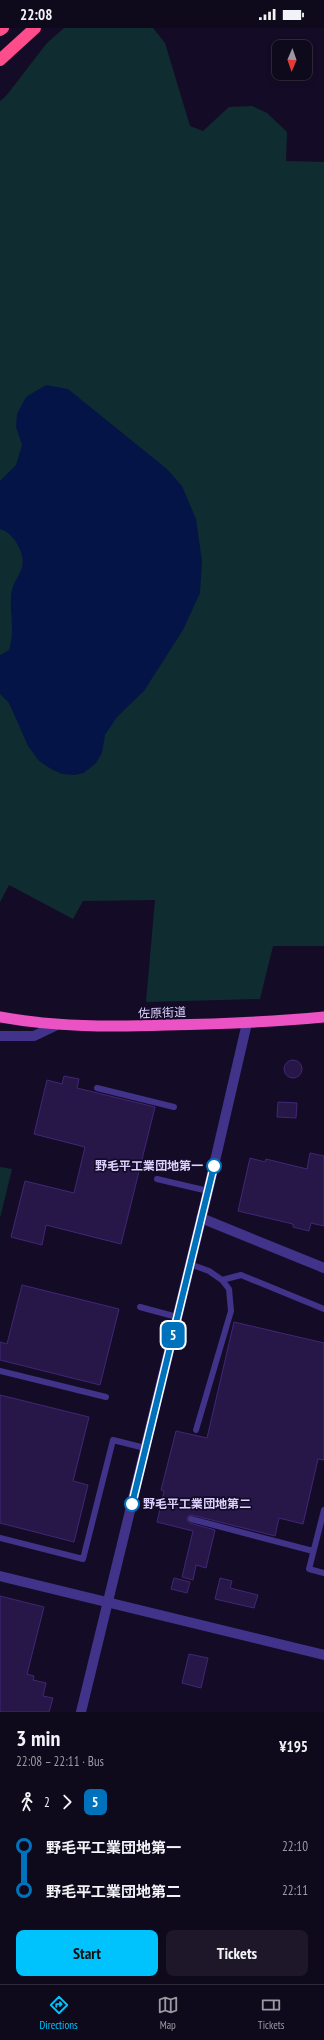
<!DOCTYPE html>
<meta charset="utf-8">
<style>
body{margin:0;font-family:"PT Sans Narrow","Noto Sans JP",sans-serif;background:#1d1729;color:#f1f3f6;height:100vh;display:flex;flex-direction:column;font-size:15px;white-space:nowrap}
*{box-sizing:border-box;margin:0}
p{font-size:13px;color:#9b9aa3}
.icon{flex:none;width:22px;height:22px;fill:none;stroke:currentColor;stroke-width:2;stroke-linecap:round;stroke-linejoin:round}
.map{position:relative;height:1684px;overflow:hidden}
.panel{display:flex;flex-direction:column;background:#0f091c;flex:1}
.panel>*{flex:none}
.badge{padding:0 8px;border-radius:6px;font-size:14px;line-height:26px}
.needle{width:26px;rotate:182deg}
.fabs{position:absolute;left:272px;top:12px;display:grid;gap:8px}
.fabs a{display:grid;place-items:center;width:40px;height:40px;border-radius:8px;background:#0f091c;box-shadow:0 2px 6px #0003,0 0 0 1px #2f2a3b;font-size:20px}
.map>.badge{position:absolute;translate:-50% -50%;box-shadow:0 0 0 2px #fff}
.legs{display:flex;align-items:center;gap:6px;height:44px;padding:0 16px;font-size:13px}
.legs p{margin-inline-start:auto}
.head{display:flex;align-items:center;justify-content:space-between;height:68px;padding:0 16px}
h1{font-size:22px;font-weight:600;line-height:30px}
.cta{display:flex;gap:8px;margin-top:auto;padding:8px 16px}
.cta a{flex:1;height:46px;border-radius:8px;background:#00c2fc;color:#111;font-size:16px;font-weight:600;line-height:46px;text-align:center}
.cta a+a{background:#1d1729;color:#f1f3f6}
ul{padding:0 16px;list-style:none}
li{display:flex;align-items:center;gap:14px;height:44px;font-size:15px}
li i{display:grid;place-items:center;width:6px;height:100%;margin:0 5px;background:currentColor}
li i::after{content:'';width:10px;height:10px;margin:-5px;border:3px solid;border-radius:50%;background:#0f091c}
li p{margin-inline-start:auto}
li:first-child i{background:linear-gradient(#0000 50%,currentColor 0)}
li:last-child i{background:linear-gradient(currentColor 50%,#0000 0)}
.status{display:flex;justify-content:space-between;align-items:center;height:28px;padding:0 20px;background:#0f091c;direction:ltr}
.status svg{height:11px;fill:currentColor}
.menu{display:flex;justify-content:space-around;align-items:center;height:56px;border-top:1px solid #2f2a3b;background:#0f091c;font-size:11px;color:#9b9aa3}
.menu a{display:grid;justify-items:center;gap:2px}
.menu .on{color:#00c2fc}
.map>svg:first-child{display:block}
.green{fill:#0f2d30}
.water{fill:#051446}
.building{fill:#271648;stroke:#412677}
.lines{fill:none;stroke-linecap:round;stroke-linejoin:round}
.service{stroke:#413389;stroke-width:6}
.minor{stroke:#413389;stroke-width:10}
.tertiary{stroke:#413389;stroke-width:10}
.trunk{stroke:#eb52c4;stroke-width:11}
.motorway{stroke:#ff4c8a;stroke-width:12}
.line-1-casing{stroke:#fff;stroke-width:9}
.line-1{stroke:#0072bc;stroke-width:6}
.stop-1-dot{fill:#fff;stroke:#0072bc;stroke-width:2}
.labels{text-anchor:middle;stroke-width:3.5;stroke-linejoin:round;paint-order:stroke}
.street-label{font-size:12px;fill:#dcd1ff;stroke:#140c26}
.stop-label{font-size:12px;font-weight:bold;fill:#dcd1ff;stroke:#140c26;text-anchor:end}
</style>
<div class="status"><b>22:08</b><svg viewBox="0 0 49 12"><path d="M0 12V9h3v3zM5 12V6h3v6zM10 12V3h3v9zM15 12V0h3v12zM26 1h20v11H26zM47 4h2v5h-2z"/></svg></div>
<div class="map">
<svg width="324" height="1684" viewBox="0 0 324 1684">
<rect width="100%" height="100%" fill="#140c26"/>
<path class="green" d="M64,0H153L165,15L190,98L203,103L229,79L252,78L267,85L287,104L286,133L324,134V918H273L260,971L146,974L155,872L83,873L73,891L9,857L0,874V73L6,68L47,15Z
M0,1139L12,1141L0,1190Z"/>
<path class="water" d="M46,357L68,361L167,441L182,458L196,491L202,533L200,565L183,602L144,663L117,689L105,707L102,725L96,735L84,745L75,747L62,746L51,741L39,733L28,718L9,675L0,666V627L9,622C15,604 10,587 11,569C12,547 33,542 16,514C13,509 6,502 0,501V453L16,437L22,417L16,399L17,386L26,369Z"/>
<path class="building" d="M284 1041a9 9 0 1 1 18 0a9 9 0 1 1-18 0Z
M64,1048L79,1051L77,1060L155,1079L121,1216L46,1197L42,1217L11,1209L25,1153L74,1165L85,1119L34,1106L47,1052L62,1056Z
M278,1074L297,1075L296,1090L277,1089Z
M310,1125L324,1128V1198L311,1195L309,1203L293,1199V1196L238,1183L250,1130L265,1134L266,1131L307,1141Z
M22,1257L119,1281L100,1357L0,1332V1314L7,1316Z
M234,1294L324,1315V1432L318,1431L303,1496L279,1490L275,1508L192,1487L188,1488L187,1492L190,1495L215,1502L206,1540L196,1537L193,1552L182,1549L193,1503L157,1494L164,1463L161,1462L176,1403L207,1410Z
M0,1367L89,1389L73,1453L88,1457L74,1514L0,1495Z
M174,1550L190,1554L187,1565L171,1561Z
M220,1550L232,1553L230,1560L258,1567L254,1580L215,1571Z
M0,1568L44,1579L27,1646L34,1648L33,1652L46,1655L43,1668L53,1670L49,1684H0Z
M189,1626L208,1630L201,1660L182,1655Z"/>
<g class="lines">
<path class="service" d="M97,1060L174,1079
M157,1151L208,1163
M190,1236L209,1243L222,1252L229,1261L231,1283L196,1402
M222,1252L241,1247L324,1281
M140,1279L177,1289
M0,1343L106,1369
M324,1482L309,1541L324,1545
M191,1491L313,1523
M0,1510L83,1531L113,1412L145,1420"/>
<path class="minor" d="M0,1008H34L59,996
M0,1548L324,1627"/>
<path class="tertiary" d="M201,1190L324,1240
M81,1684L208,1163L247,995"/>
<path class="trunk" d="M0,989C55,999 111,999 166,997C219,996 271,994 324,989"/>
<path class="motorway" d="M0,2L3,0
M0,32L35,0"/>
</g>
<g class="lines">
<defs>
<path id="line-1" d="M132,1476L214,1138"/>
</defs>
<use href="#line-1" class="line-1-casing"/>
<use href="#line-1" class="line-1"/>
</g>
<g class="stop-1-dot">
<circle cx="214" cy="1138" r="7"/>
<circle cx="132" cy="1476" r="7"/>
</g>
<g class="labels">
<g class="street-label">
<text transform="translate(162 985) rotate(-2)" y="4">佐原街道</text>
</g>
<g class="stop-label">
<text x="203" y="1142">野毛平工業団地第一</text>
<text x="143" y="1480" text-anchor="start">野毛平工業団地第二</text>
</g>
</g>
</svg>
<div class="fabs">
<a><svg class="needle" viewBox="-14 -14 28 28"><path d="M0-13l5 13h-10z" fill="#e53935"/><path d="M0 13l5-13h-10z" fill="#9b9aa3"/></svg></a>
</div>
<b class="badge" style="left:173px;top:1307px;background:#0072bc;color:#fff">5</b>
</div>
<section class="panel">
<div class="head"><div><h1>3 min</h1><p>22:08 – 22:11 · Bus</p></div><b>¥195</b></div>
<div class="legs"><svg class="icon" aria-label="walk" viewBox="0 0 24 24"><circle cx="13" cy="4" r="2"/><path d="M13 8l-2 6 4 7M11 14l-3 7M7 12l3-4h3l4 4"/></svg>2<svg class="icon" aria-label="forward" viewBox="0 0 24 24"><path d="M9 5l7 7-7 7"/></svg><b class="badge" style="background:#0072bc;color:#fff">5</b></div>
<ul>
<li><i style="color:#0072bc"></i><b>野毛平工業団地第一</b><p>22:10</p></li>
<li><i style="color:#0072bc"></i><b>野毛平工業団地第二</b><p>22:11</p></li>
</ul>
<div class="cta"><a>Start</a><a>Tickets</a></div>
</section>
<nav class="menu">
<a class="on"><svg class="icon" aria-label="directions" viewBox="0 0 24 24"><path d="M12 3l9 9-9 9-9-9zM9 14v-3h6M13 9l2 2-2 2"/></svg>Directions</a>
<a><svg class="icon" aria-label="map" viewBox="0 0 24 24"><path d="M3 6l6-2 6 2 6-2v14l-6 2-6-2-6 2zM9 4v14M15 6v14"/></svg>Map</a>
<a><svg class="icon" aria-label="tickets" viewBox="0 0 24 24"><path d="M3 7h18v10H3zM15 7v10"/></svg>Tickets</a>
</nav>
